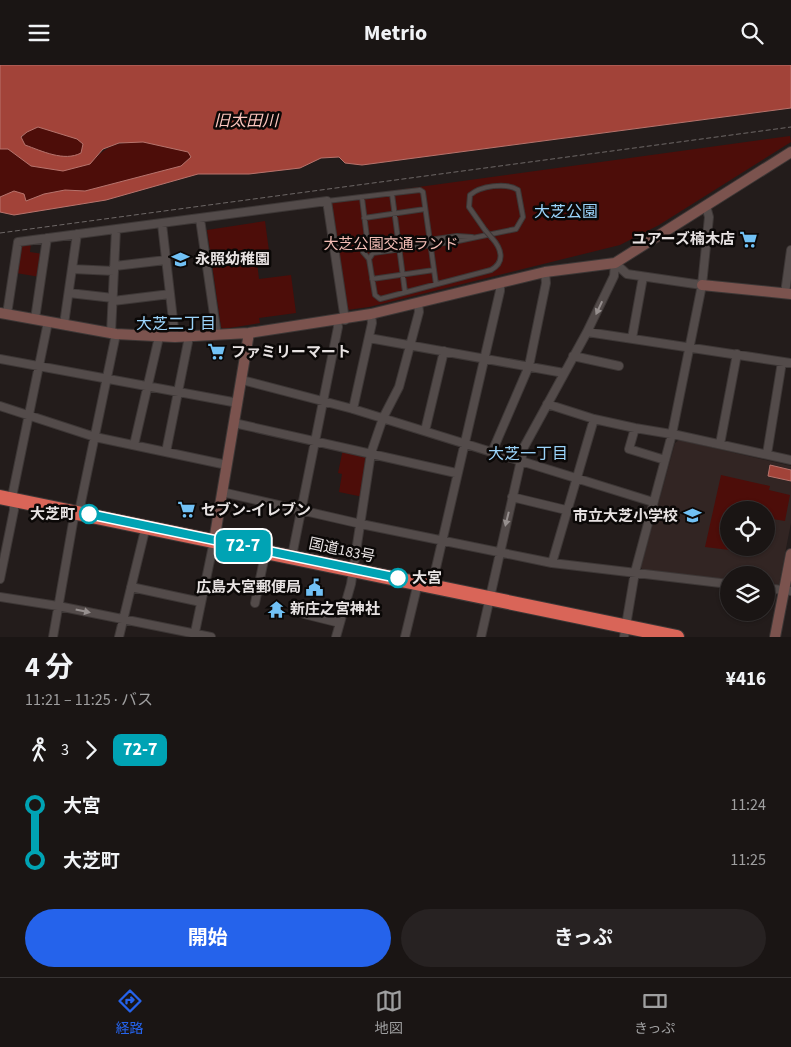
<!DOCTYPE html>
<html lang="ja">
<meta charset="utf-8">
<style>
body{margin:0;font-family:"Source Sans 3","Noto Sans JP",sans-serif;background:#272222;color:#f1f3f6;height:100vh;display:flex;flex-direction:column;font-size:19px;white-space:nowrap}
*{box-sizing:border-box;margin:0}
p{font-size:16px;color:#9f9fa0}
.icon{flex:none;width:28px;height:28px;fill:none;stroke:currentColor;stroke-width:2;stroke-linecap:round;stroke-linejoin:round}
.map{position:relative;height:572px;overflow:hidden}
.details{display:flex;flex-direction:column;background:#1a1514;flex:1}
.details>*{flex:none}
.badge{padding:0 10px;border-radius:8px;font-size:18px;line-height:32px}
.fabs{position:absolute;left:720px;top:436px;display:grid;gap:10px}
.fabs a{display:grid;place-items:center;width:55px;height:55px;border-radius:50%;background:#1a1514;box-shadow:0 1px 4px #0004,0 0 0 1px #383434;font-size:25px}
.map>.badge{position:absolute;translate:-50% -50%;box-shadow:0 0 0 2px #fff}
.legs{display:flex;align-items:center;gap:8px;height:55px;padding:0 25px;font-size:16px}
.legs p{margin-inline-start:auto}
.overview{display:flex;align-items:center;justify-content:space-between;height:85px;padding:0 25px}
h1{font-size:28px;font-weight:700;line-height:38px}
.button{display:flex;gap:10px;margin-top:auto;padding:10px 25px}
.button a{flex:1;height:58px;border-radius:30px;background:#2563eb;color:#fff;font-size:20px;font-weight:700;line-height:58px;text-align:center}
.button a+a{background:#272222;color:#f1f3f6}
ul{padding:0 25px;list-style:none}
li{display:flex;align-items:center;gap:18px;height:55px;font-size:19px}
li i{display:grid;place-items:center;width:8px;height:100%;margin:0 6px;background:currentColor}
li i::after{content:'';width:12px;height:12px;margin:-6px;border:4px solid;border-radius:50%;background:#1a1514}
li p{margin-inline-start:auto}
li:first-child i{background:linear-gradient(#0000 50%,currentColor 0)}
li:last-child i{background:linear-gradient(currentColor 50%,#0000 0)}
header{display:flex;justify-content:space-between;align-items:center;height:65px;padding:0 25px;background:#1a1514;font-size:22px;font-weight:700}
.tab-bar{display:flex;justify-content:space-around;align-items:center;height:70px;border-top:1px solid #383434;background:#1a1514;font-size:14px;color:#9f9fa0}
.tab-bar a{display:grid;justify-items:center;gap:2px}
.tab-bar .on{color:#2563eb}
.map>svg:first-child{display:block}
.built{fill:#322523;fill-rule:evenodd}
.green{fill:#4d0d09}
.water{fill:#a24339;stroke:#b7736c;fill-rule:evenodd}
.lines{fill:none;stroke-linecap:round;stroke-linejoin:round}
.lane-casing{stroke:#3d3736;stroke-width:6}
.street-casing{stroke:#3d3736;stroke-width:10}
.secondary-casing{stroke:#3d3736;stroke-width:12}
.highway-casing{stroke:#3d3736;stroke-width:16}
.path{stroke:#6d6766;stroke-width:1;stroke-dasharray:5 2.5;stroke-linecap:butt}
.lane{stroke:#534b4a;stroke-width:4}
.street{stroke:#534b4a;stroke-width:8}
.secondary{stroke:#7b534e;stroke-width:10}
.highway{stroke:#d96558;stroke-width:14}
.lane-bridge-casing{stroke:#3d3736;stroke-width:6;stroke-linecap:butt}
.lane-bridge{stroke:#534b4a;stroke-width:4}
.oneway{fill:#968f8e}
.line-1-casing{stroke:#fff;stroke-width:11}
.line-1{stroke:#00a3b4;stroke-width:8}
.stop-1-dot{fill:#fff;stroke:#00a3b4;stroke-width:2.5}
.labels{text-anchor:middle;stroke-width:5;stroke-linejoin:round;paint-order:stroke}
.poi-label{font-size:15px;font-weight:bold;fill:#e7e2e2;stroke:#0b0807;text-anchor:start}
.park-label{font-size:15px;fill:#f3bdb5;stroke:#0b0807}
.stop-label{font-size:15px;font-weight:bold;fill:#e7e2e2;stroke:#0b0807;text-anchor:end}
.street-label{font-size:15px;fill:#e7e2e2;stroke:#0b0807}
.water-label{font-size:16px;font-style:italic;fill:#fcc6be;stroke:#0b0807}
.neighbourhood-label{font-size:16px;fill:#9bd4fb;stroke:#0b0807}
</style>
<header><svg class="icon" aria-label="menu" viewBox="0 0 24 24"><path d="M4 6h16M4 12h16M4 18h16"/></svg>Metrio<svg class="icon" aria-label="search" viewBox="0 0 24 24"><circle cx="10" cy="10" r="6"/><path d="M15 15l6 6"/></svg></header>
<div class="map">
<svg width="791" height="572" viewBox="0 0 791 572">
<rect width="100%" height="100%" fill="#231c1b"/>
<path class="built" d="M679,375L791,401V458L779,519L776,522L766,521V510H729V516L643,506L641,502L675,378ZM729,445H766V482H729Z"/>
<path class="green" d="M38,62L77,74L83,79L81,88C64,97 42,86 25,80L21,73L27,67Z
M790,71L791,77L659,160L620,180L369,242L347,245L331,134Z
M143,77L188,87L191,92L181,101L85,126L65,125L44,129L26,136L14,126L0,132V84H8L31,101L90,99C109,78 117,78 143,77Z
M265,156L269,186L256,188L259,214L291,210L296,248L259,253L260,258L223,264L221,262L207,165Z
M31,178L30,187L43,189L40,212L16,208C17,194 15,180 31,178Z
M343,384L364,389L367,393L363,432L339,427L342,409L338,408Z
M721,410L770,421L769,425L790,430L785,456L766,453V445H729V482L754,483V488L705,482Z"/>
<path class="water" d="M0,0H791V43L362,100L345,98L339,92L321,93L300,103L249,109H198L106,135L14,150L0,147V132L14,126L24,129L26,136L44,129L65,125L85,126L181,101L191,92L188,87L143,77L119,78L103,84L90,99L63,106L31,101L8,84H0ZM38,62L77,74L83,79L81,88C64,97 42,86 25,80L21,72L27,67Z
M770,400L791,405V416L768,411Z"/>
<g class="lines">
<defs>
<path id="lane" d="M392,129L405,227
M362,133L368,181
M327,136L420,125L423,127L436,219
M364,153L425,144
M472,172L457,171L373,183L365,181L363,187L369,194L375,230L380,234L491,205C506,197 501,183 492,173
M369,194L373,188L458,176L516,164L523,152L518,125C506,117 480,121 470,130L469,142L485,165
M372,214L434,205"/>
<path id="street" d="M200,154L217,270
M162,159L175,272
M615,198L627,209L702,220
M115,201L166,195
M72,204L114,206
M69,228L113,233
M785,228L791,185
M113,236L170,229
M7,249L18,177L327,136L345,255
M35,254L47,173
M64,259L77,169
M587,267L791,298
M111,268L116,164
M369,273L564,308
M632,273L643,212
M573,291L619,301
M0,294L238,338
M242,315L353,344L653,437
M547,339L594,354L635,363L677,370L791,395
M0,341L95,372L227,400
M353,344L372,258L371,249
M234,358L456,408
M635,363L629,384L665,395
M425,366L444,286
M720,379L737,289
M134,380L159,272
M166,387L189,272
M492,387L529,301L546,218L545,207
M767,389L782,297
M222,427L361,459L552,498L729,519
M512,432L566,445
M79,447L116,269
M292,491L338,262L337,256
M552,498L594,354
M0,514L14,445L13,427L48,257
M432,520L500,226V218
M131,522L201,537
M766,523L791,526
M0,532L58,541L211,572
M255,538L266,485
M304,549L340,558
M53,572L75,446
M119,572L146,461
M194,572L214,476
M336,572L351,519L371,388L383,353L399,322L419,247L418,238
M405,572L418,518
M481,572L524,382L587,267L614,211L615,198
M624,572L635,507L672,369L702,220L709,152L706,141"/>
<path id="secondary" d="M702,220L791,229
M0,248L116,269L175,272L249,268L371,249L545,207L615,198L791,87
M214,476L249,268
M775,572L791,489"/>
<path id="highway" d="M0,432L677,572"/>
</defs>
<use href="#lane" class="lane-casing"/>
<use href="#street" class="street-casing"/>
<use href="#secondary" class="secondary-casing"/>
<use href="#highway" class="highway-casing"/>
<path class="path" d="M0,168L791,62"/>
<use href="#lane" class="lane"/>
<use href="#street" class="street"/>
<use href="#secondary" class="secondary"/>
<use href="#highway" class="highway"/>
<defs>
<path id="lane-bridge" d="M485,165L492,173"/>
</defs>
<use href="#lane-bridge" class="lane-bridge-casing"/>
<use href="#lane-bridge" class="lane-bridge"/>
</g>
<defs><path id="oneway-solid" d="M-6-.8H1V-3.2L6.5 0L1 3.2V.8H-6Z" transform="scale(1.25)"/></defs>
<g class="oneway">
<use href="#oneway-solid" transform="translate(599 243) rotate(115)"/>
<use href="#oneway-solid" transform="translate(507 454) rotate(104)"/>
<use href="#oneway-solid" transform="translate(83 546) rotate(12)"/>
</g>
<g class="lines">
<defs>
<path id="line-1" d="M89,449L398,513"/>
</defs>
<use href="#line-1" class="line-1-casing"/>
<use href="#line-1" class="line-1"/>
</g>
<defs>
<symbol id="supermarket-bare" viewBox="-9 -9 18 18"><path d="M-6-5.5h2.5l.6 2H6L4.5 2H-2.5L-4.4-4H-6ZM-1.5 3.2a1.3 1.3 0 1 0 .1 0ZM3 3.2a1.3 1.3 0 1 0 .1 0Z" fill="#71c1f5" stroke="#0b0807" stroke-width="2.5" paint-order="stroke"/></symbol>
<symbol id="school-bare" viewBox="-9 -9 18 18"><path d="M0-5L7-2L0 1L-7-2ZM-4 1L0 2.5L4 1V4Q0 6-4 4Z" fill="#71c1f5" stroke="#0b0807" stroke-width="2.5" paint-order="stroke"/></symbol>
<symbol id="civic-bare" viewBox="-9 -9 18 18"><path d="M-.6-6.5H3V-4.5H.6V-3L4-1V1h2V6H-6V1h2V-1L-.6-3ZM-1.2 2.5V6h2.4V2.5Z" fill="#71c1f5" stroke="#0b0807" stroke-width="2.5" paint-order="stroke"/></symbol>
<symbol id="temple-bare" viewBox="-9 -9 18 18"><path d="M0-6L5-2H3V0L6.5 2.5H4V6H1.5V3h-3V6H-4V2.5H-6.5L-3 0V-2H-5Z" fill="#71c1f5" stroke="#0b0807" stroke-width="2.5" paint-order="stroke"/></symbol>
</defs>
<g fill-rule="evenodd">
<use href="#supermarket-bare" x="736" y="162" width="25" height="25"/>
<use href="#school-bare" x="168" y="182" width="25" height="25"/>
<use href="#supermarket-bare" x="204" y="274" width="25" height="25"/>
<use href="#supermarket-bare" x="174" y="432" width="25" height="25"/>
<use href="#school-bare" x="680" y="438" width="25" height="25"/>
<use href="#civic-bare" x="302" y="510" width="25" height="25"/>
<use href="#temple-bare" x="264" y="532" width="25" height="25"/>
</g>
<g class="stop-1-dot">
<circle cx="89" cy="449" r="9"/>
<circle cx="398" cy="513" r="9"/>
</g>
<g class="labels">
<g class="poi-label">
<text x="735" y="179" text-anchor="end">ユアーズ楠木店</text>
<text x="195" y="199">永照幼稚園</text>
<text x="231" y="292">ファミリーマート</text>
<text x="201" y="450">セブン-イレブン</text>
<text x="678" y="456" text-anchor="end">市立大芝小学校</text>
<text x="301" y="527" text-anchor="end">広島大宮郵便局</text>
<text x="290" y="549">新庄之宮神社</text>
</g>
<g class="park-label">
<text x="391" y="184">大芝公園交通ランド</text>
</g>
<g class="stop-label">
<text x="75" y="454">大芝町</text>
<text x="412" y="518" text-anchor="start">大宮</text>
</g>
<g class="street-label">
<text transform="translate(342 485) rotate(12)" y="5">国道183号</text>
</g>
<g class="water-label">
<text x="246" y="61">旧太田川</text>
</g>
<g class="neighbourhood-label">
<text x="566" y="152">大芝公園</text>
<text x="176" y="264">大芝二丁目</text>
<text x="528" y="394">大芝一丁目</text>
</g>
</g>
</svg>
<div class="fabs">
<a><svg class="icon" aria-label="locate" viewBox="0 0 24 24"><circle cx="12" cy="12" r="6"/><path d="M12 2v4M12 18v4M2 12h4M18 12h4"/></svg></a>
<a><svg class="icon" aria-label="layers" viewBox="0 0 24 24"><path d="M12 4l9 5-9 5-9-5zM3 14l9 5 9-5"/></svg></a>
</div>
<b class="badge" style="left:243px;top:481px;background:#00a3b4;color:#fff">72-7</b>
</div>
<section class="details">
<div class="overview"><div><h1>4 分</h1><p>11:21 – 11:25 · バス</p></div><b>¥416</b></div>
<div class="legs"><svg class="icon" aria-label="walk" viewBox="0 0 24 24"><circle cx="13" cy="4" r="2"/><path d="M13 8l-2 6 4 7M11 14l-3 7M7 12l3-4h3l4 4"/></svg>3<svg class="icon" aria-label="forward" viewBox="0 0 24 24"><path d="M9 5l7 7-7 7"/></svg><b class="badge" style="background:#00a3b4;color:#fff">72-7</b></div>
<ul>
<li><i style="color:#00a3b4"></i><b>大宮</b><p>11:24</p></li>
<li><i style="color:#00a3b4"></i><b>大芝町</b><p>11:25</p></li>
</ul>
<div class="button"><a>開始</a><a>きっぷ</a></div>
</section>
<nav class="tab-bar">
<a class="on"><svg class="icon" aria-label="directions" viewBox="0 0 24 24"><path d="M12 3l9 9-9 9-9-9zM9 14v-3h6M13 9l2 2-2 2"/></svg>経路</a>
<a><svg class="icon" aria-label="map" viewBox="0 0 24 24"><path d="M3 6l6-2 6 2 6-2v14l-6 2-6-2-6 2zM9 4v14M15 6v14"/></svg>地図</a>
<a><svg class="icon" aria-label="tickets" viewBox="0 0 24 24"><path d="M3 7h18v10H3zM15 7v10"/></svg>きっぷ</a>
</nav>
